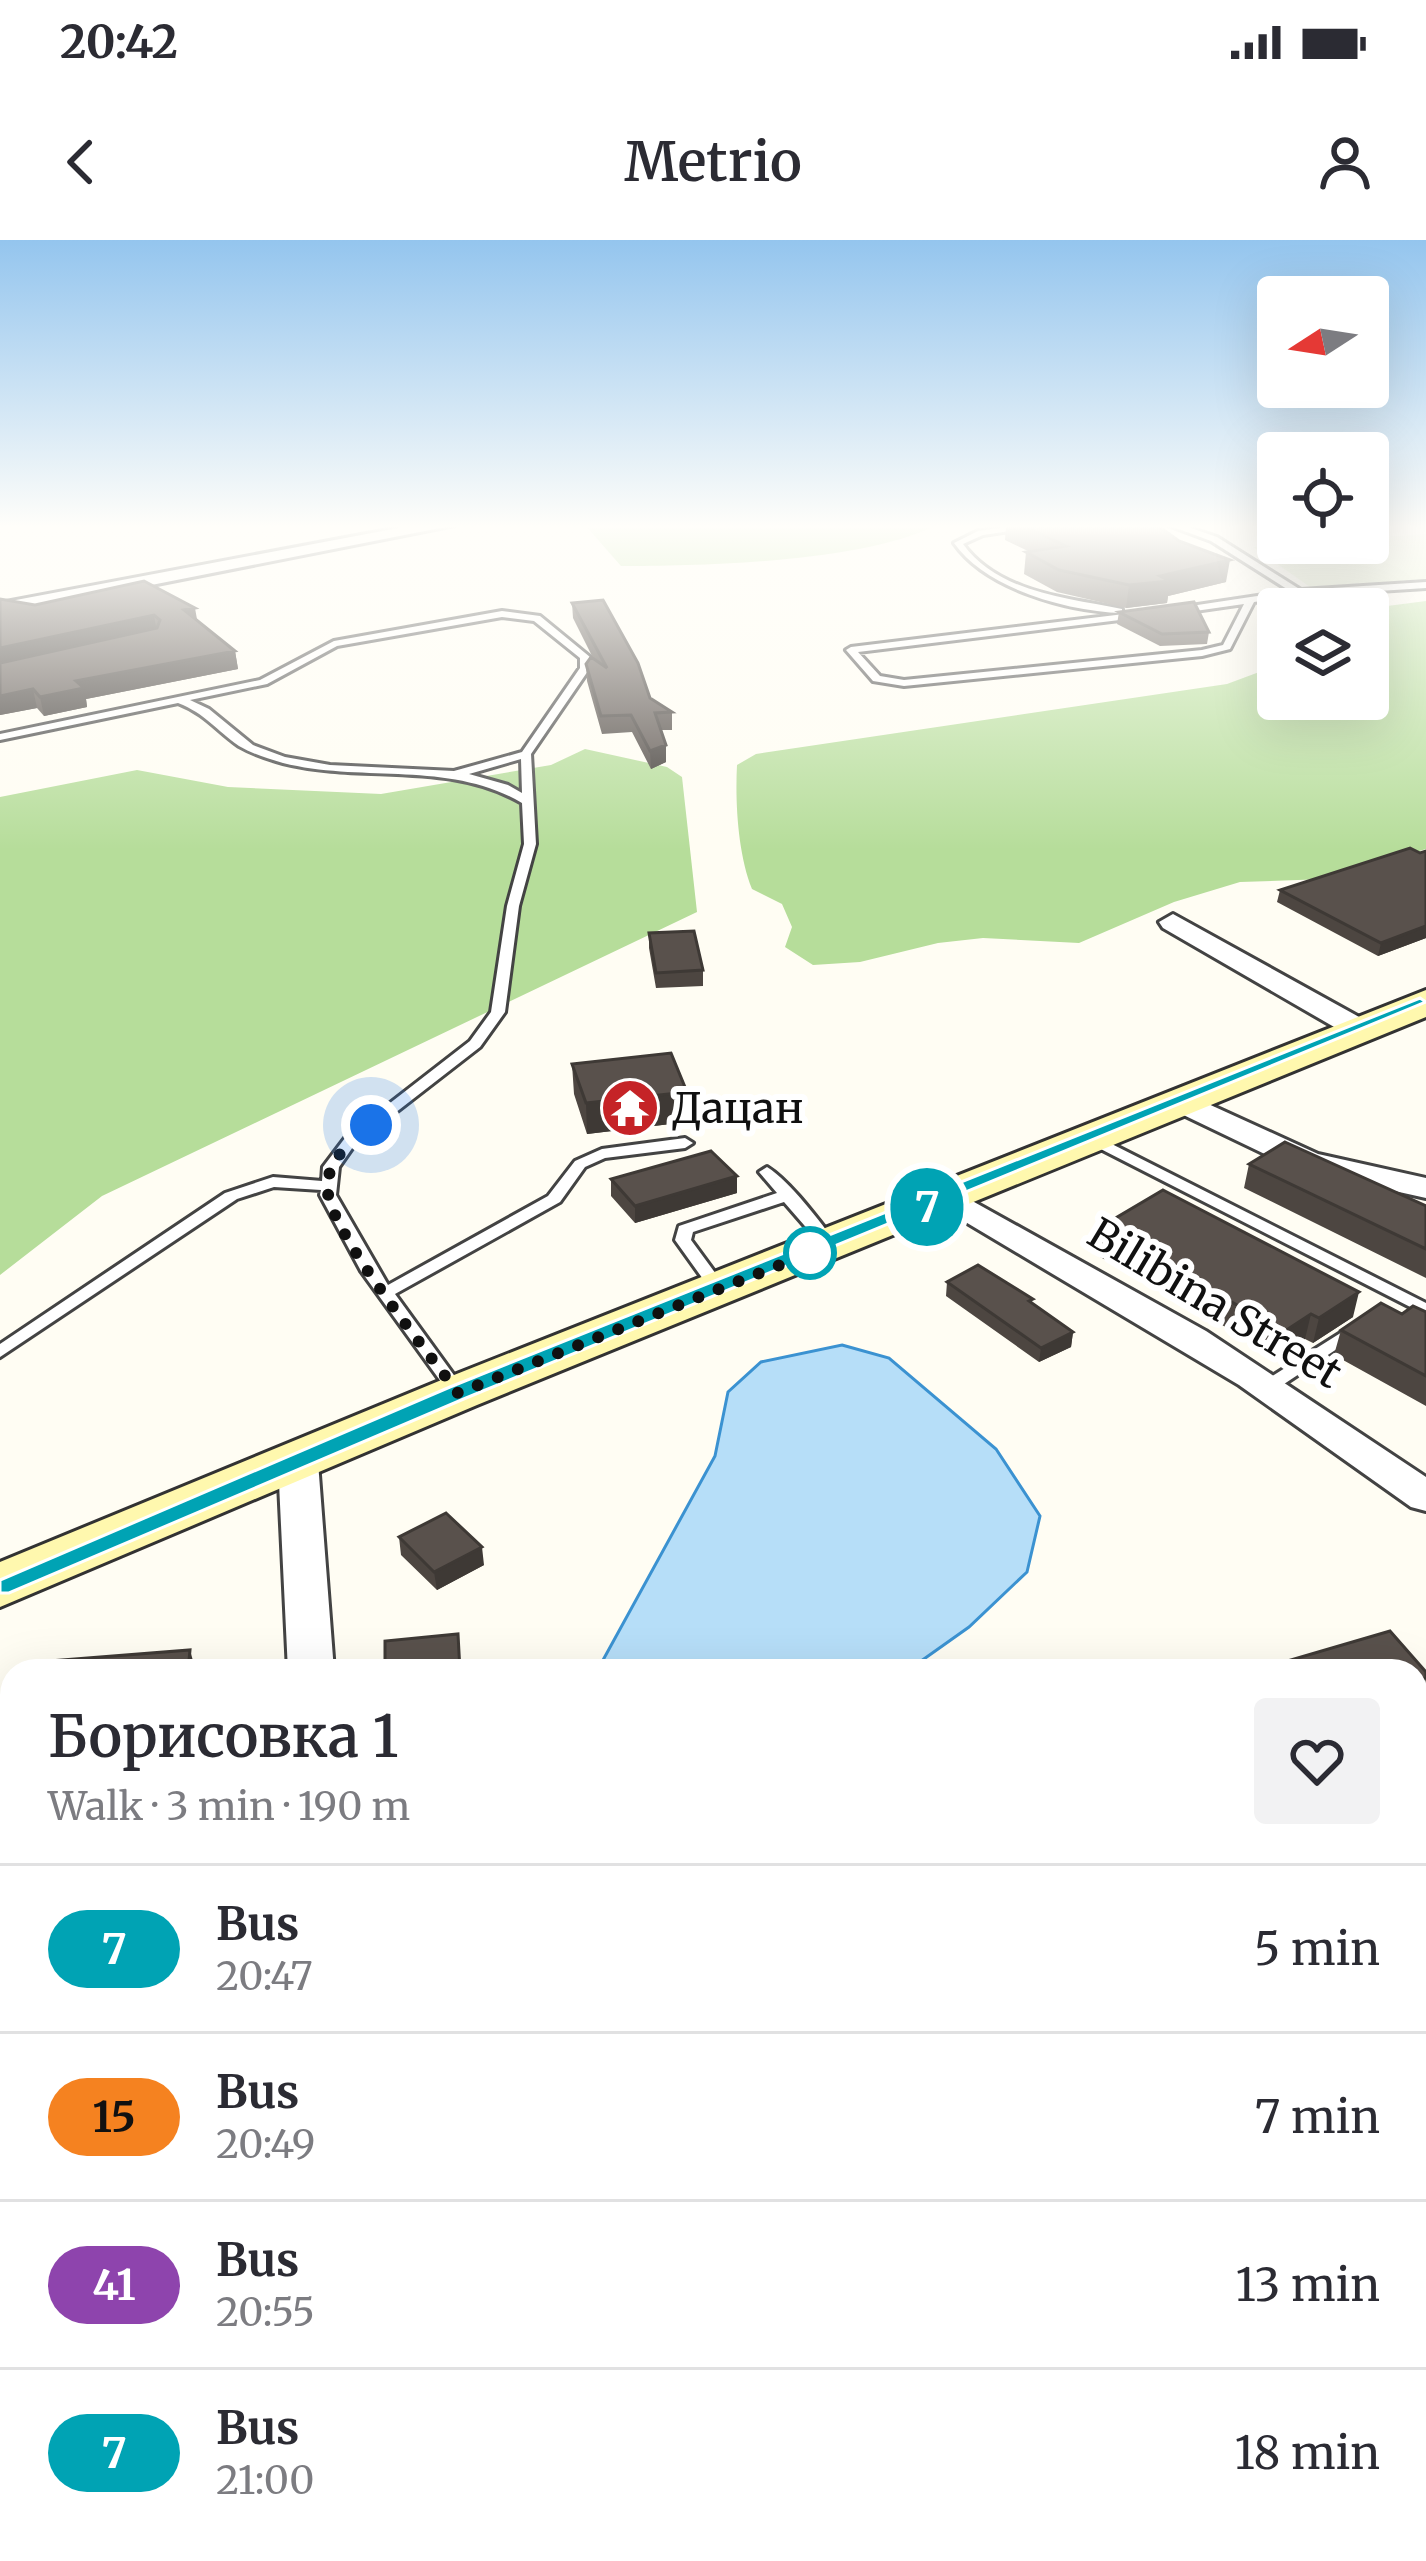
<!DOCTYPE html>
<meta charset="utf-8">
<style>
body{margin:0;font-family:Merriweather,serif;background:#f2f2f3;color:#2b2b33;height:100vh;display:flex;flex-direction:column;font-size:45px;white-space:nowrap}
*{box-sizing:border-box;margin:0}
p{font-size:39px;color:#7c7c81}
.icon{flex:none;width:66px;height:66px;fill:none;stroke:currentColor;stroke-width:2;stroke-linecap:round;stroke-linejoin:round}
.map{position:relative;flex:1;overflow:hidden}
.details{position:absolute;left:0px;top:1419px;width:1428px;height:903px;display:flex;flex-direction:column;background:#fff;border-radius:36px 36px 0 0;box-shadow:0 12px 48px #0002}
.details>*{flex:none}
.badge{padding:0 24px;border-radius:39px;font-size:42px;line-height:78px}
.needle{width:78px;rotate:258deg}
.buttons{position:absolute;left:1257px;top:36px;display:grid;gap:24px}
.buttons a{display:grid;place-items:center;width:132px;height:132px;border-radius:12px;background:#fff;box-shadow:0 12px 48px #0002;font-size:60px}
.you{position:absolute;width:60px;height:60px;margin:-30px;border:9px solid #fff;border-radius:50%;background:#1a73e8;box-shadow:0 0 0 18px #1a73e833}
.map>.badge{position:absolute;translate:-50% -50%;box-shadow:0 0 0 6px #fff}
.round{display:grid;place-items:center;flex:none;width:126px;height:126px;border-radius:12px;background:#f2f2f3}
.head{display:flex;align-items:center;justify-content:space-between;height:204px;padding:0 48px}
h1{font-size:57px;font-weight:600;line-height:90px}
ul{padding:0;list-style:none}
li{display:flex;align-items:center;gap:36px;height:168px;padding:0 48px;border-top:3px solid #e1e1e2}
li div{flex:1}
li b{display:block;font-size:45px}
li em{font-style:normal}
li .badge{min-width:132px;font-weight:700;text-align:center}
.status{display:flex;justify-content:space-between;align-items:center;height:84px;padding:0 60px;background:#fff;direction:ltr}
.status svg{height:33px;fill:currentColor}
header{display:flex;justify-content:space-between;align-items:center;height:156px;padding:0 48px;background:#fff;font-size:54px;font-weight:600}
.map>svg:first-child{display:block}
.forest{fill:#b6dd9a}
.pitch{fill:#e4f2cd}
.water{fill:#b6def8;stroke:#3b92d1;stroke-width:3}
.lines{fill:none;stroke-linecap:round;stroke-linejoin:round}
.service-casing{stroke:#434343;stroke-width:6}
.minor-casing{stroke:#434343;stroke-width:6}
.secondary-casing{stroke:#323232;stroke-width:6}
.service{fill:#fff;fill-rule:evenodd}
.minor{fill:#fff;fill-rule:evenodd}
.secondary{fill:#fff8ae;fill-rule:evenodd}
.wall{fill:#4d4641}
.shaded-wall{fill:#3e3935}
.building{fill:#59514c;stroke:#3e3935;stroke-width:3}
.line{fill:#00a3b4;stroke:#fff;stroke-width:3}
.walk{stroke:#101010;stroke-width:12;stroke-dasharray:0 21.6}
.stop-dot{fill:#fff;stroke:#00a3b4;stroke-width:6}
.labels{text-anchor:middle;stroke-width:12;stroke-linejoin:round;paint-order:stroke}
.poi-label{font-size:42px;fill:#101010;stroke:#fff;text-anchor:start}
.street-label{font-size:42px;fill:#101010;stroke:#fff}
</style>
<div class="status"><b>20:42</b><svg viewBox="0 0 49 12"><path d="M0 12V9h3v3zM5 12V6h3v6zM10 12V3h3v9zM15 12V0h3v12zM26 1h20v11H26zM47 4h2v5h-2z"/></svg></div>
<header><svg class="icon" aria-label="back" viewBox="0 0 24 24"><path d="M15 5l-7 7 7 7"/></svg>Metrio<svg class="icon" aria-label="person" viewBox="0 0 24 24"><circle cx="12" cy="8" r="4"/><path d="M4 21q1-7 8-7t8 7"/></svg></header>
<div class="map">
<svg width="1426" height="2321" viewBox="0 0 1426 2321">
<rect width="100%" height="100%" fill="#fffdf3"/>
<path class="forest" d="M585,285H937C863,322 705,326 621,326Z
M1426,361V609L1326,639L1240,642L1174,662L1079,703L983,698L938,703L860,722L813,725L785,707L792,687L782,664L752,649C738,614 735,563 737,525L756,514L1227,444L1278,425V459H1368L1364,369Z
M585,509L667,527L682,537L697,672L102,956L0,1035V557L137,530L228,547L381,554L551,525Z"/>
<path class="pitch" d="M1426,294V340L1313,349L1253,307L1368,303V298Z"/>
<path class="water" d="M842,1105L889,1118L996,1209L1040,1276L1027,1332L969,1387L907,1431H597L715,1216L728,1152L761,1122Z"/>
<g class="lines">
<defs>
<path id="service" d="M1021,285H1049L983,295L963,304C998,353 1068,358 1122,369V373C1067,371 986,349 954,303L978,291Z
M1168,285H1182L1217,297L1301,350L1426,342V348L1299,356L1254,362L1230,409L1202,416L904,446L873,441L846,410L851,407L1141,372L1144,373V377L858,412L880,436L904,440L1202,410L1223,405L1244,364L1174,374L1171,373V369L1290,351L1211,301Z
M502,371L540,376L590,417V428L531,514L536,604L519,666L505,772L480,807L355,904L339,927L336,955L388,1045L548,956L575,921L602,909L685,898L693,903L685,908L605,918L585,927L560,962L395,1054L464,1149L467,1153L464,1157H452L361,1031L320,955L321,950L274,947L237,959L0,1117V1104L225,953L273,937L322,941L323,927L345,898L470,801L491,772L507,666L524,604L522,563C449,520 363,543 283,523C268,519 253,514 239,506C216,490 206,474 178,463L0,500V494L260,440L334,401ZM502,377L534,381L580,418V428L522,512L454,531L330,525L285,517L253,505L209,469L190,460L267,444L337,406ZM521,519L522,553L508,545L469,534Z
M1092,894L1426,1063V1075L1087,902L1084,899Z
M767,927C791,942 819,981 838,1005L836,1008H824L784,962L693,992L691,1000L727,1049L725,1053H713L675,1000L679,986L777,953L759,932Z
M1358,1082L1367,1087L1364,1091L1275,1150H1263L1260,1146L1263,1142Z"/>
<path id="minor" d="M414,285H455L0,375V363Z
M1173,674L1370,783L1374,789L1370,795H1348L1163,688L1159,682Z
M1182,852L1318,914L1426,938V958L1296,929L1171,869L1166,862Z
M949,948L1206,1091L1426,1237V1271L1411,1267L1239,1145L937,965L932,958Z
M298,1209L312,1213L318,1222L334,1431H288L278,1222L284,1213Z
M1426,1709V1772L1416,1776V1712Z
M0,2233H12V2299H0Z
M211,2310H306L309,2321H208Z
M1226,2310H1308L1304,2321H1222Z"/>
<path id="secondary" d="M1426,750V777L477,1165L0,1367V1322L439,1141Z"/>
</defs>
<use href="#service" class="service-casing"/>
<use href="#minor" class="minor-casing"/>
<use href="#secondary" class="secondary-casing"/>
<use href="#service" class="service"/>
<use href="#minor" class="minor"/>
<use href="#secondary" class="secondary"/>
</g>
<path class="wall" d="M1006,285H1157L1226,342L1168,356L1167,363L1126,368L1057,352L1024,334L1026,312H1030L1005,300Z
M144,341L235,411L238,429L86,459L87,467L44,476L37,468L0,475V359L35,365Z
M572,363L650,458L672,472V490H661L666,505V522L651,529L632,492L602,494L587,441L586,424L594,420L573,378Z
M1119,372L1209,392L1207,404L1160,406L1117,384Z
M1426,611V698L1378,716L1277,662L1280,650Z
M649,693L703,730V746L656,748L649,708Z
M572,824L687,852V882L587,894L574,854Z
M1249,924L1426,966V1038L1244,948Z
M611,939L737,953L635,983L611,956Z
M1097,989L1353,1077L1313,1103L1305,1099L1279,1117L1093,1013Z
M947,1042L1073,1092L1071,1107L1039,1122L946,1056Z
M1426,1072V1166L1334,1115L1341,1090L1402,1074Z
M399,1297L484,1325L437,1350L401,1315Z
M12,1484V1619L0,1621V1486Z
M1426,1992V2028L1416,2013L1422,1994Z"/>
<path class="shaded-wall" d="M1230,320L1226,342L1168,356L1167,363L1126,368L1129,345Z
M195,368L198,385L184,370Z
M154,375L157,393L0,427V408Z
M235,411L238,429L86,459L87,467L44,476L40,457L76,441Z
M33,449L37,468L0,475V456Z
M666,505V522L651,529L650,511Z
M1426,686V698L1378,716L1381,703Z
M687,852V882L587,894L586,863Z
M737,936V953L635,983V966Z
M1359,1052L1353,1077L1313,1103L1319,1078Z
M1311,1074L1305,1099L1279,1117L1285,1091Z
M1073,1092L1071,1107L1039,1122L1041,1108Z
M482,1307L484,1325L437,1350L434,1332Z
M190,1410L195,1428L194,1431H188Z
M1426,1438L1424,1455L1416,1457V1441Z"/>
<path class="building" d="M1021,285H1157L1179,301L1230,320L1160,336L1170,341L1129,345L1059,330L1026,312L1066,306Z
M144,341L195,368L184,370L235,411L76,441L84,448L40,457L33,449L0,456V423L157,388L160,380L154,375L0,408V359L35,365Z
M603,360L638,423L650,458L672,472L655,473L666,505L650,511L631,475L601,476L586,424L591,417L607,428L572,363Z
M1194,362L1209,392L1162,394L1119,372Z
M1410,608L1420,613L1426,611V686L1381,703L1280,650Z
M694,691L703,730L656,733L649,693Z
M671,813L687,852L586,863L572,824Z
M1285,902L1426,966V1009L1249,924Z
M711,911L737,936L635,966L611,939Z
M1163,950L1359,1052L1319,1078L1311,1074L1285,1091L1097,989Z
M978,1025L1033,1059L1029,1061L1073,1092L1041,1108L947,1042Z
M1381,1063L1402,1074L1413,1066L1426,1072V1136L1341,1090Z
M446,1273L482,1307L434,1332L399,1297Z
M1390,1391L1426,1432V1438L1416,1441V1431H1274L1270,1426Z
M458,1394L460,1431H385V1401Z
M190,1410L188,1431H37L38,1422Z
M12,1484V1600L0,1602V1486Z
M373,2310H475L477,2321H375Z
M580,2310H725L728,2321H549Z"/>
<linearGradient id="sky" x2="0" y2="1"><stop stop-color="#94c5ee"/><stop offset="0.47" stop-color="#fffefa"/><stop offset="1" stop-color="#fffefa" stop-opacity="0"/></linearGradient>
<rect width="1426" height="610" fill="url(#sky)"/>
<path class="line" d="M1420,758L1426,762L466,1158L9,1353H0V1340L450,1147Z"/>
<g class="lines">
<path class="walk" d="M371,885C350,901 323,924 328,954C336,1000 427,1111 458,1153L830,1005L810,1013"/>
</g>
<defs>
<symbol id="temple-disc" viewBox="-11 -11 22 22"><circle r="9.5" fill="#c52327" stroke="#fff"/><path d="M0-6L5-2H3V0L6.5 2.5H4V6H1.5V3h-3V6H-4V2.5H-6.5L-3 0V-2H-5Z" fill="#fff"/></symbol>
</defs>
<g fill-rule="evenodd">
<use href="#temple-disc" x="597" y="835" width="66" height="66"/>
</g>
<circle class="stop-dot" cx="810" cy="1013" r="24"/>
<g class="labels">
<g class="poi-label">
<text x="672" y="883">Дацан</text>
</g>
<g class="street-label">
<text transform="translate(1215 1063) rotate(31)" y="15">Bilibina Street</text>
</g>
</g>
</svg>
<div class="buttons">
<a><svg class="needle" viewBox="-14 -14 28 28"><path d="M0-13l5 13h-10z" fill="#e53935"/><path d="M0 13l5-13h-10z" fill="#7c7c81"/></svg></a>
<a><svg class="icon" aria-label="locate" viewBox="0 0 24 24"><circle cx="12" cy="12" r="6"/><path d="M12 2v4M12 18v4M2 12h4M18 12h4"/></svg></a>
<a><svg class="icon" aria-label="layers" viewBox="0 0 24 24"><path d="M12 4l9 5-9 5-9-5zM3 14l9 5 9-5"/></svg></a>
</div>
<div class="you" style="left:371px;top:885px"></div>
<b class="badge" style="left:927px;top:967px;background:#00a3b4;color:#fff">7</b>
<section class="details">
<div class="head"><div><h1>Борисовка 1</h1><p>Walk · 3 min · 190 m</p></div><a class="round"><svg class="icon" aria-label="heart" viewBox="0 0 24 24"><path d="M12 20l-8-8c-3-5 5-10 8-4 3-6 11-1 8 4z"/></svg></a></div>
<ul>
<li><span class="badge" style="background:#00a3b4;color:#fff">7</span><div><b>Bus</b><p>20:47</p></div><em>5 min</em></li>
<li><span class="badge" style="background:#f58220;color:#111">15</span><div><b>Bus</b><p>20:49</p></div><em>7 min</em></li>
<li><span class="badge" style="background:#8e44ad;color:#fff">41</span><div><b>Bus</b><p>20:55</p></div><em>13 min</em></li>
<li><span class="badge" style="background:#00a3b4;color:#fff">7</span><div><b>Bus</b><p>21:00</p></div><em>18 min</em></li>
</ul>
</section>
</div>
